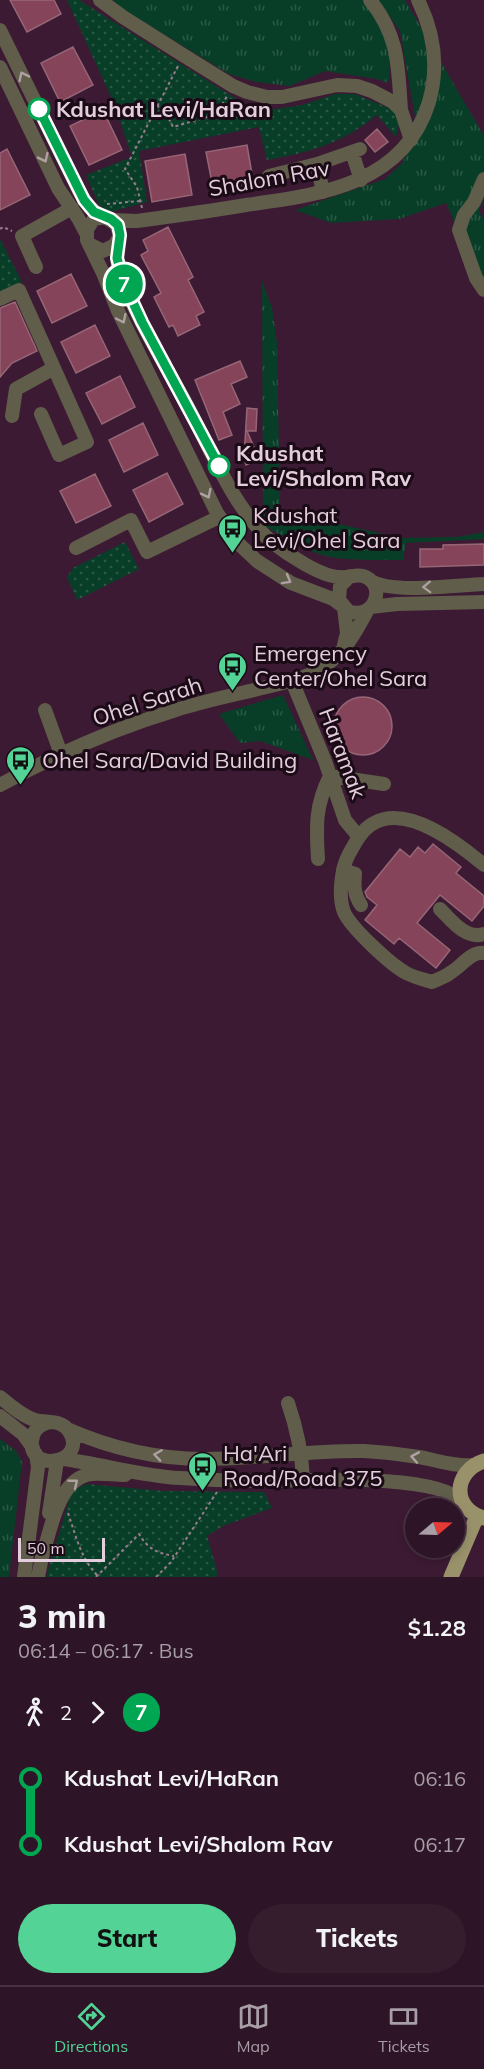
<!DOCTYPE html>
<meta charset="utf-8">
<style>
body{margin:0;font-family:Mulish,sans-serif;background:#351d2e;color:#f1f3f6;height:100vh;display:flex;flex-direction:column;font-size:22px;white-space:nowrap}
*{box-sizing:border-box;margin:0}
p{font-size:20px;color:#a79ea7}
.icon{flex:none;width:33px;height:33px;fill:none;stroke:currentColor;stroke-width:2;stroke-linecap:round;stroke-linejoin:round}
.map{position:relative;height:1577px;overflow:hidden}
.details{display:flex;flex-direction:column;background:#2d1426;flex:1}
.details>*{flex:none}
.badge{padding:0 12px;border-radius:20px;font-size:21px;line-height:39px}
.needle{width:39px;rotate:71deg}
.buttons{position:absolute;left:405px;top:1498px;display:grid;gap:12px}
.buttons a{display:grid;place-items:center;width:60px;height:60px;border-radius:50%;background:#2d1426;box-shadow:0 3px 9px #0003,0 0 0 2px #483343;font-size:30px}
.scale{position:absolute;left:18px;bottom:15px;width:87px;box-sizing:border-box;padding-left:6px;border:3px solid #e4cddc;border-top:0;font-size:16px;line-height:21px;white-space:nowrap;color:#e4cddc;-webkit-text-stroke:4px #1a0b16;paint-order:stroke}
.map>.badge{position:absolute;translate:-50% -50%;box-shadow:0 0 0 3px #fff}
.legs{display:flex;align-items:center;gap:9px;height:66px;padding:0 18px;font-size:20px}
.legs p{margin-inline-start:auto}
.headline{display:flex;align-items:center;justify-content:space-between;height:102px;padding:0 18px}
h1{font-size:33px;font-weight:800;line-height:45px}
.primary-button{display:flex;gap:12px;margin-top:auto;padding:12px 18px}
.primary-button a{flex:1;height:69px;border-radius:36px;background:#53d396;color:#111;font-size:24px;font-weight:800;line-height:69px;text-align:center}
.primary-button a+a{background:#351d2e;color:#f1f3f6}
ul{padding:0 18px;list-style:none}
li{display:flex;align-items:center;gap:21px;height:66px;font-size:22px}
li i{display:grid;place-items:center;width:9px;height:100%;margin:0 8px;background:currentColor}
li i::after{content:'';width:15px;height:15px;margin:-8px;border:4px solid;border-radius:50%;background:#2d1426}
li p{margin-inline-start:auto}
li:first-child i{background:linear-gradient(#0000 50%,currentColor 0)}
li:last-child i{background:linear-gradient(currentColor 50%,#0000 0)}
.dock{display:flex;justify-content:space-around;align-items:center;height:84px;border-top:2px solid #483343;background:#2d1426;font-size:16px;color:#a79ea7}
.dock a{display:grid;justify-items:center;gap:3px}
.dock .selected{color:#53d396}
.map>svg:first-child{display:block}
.grass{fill:url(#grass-tufts)}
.park{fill:url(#park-dots)}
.building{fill:#85445a;stroke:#966675;stroke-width:1.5}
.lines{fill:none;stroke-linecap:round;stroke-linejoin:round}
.path{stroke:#987c8f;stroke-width:2;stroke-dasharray:3 3;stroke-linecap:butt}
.minor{stroke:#605d4a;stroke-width:14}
.major{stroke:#98916a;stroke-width:15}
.oneway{stroke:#afa0a2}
.line-1-casing{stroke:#fff;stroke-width:14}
.line-1{stroke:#00a651;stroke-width:9}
.stop-1-dot{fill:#fff;stroke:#00a651;stroke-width:3}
.labels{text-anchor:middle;stroke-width:6;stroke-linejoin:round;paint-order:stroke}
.stop-label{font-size:22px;font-weight:bold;fill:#e4cddc;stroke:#1a0b16;text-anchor:start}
.street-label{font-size:22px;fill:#e4cddc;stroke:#1a0b16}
.poi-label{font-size:22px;fill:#e4cddc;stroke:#1a0b16;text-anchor:start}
</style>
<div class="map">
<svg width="484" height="1577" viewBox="0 0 484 1577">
<defs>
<pattern id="grass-tufts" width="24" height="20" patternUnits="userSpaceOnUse" patternTransform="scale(1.5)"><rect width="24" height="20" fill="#083e27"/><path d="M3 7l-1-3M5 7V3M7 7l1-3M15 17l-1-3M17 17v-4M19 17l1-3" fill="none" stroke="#2c5946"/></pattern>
<pattern id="park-dots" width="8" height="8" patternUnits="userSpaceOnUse" patternTransform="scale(1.5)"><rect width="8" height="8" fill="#083e27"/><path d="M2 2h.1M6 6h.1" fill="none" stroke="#2c5946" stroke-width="1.8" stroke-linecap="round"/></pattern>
</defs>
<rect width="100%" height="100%" fill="#3c1a33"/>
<path class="grass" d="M113,0H362C382,24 395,52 388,83L377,79L325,71L290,86L256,82L229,74L119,7Z
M378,0H405L484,136V198L479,211L484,220V288L446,203L399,219L331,223L295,210L385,179L402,163L412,142L415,116L400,31Z
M262,281L272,308L277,343L280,511L402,538L458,537L484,532V539L406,543L403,560C382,560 341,561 322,555C302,548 282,536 263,525Z
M283,695L313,760L260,741L240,743L219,714Z
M0,1439L16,1451L22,1461L9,1577H0Z"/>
<path class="park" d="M67,0H79L235,98L261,111L302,105L335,94H355L391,109L397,116L399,124L396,137L377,115C341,144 311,152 267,160L259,127L139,151L147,202L110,212L99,205L86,175L132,157L115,106Z
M0,239L22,282L0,292Z
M125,542L139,569L77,600L67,577L73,568Z
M86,1484L163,1491L264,1492L272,1508L223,1526L207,1536L218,1574L216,1577H46L70,1497L76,1489Z"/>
<path class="building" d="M10,0H54L61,14L27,32Z
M73,47L93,85L60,102L41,63Z
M103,110L122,150L89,165L70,126Z
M377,129L388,142L375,152L365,140Z
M247,145L254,186L214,193L206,152Z
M7,149L30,195L0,210V153Z
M185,154L192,195L152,202L145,161Z
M168,227L193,277L188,280L204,312L196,316L200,325L178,336L173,325L169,327L154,297L161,293L141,255L148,251L143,240Z
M71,274L87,306L52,323L37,291Z
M15,302L37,351L12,363L0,377V308Z
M95,325L110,356L76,373L61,342Z
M240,361L247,377L231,384L240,404L223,412L232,435L219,440L195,380Z
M120,376L135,407L102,424L86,393Z
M247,408L257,409L256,431H247L259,459L246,465L244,458Z
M143,423L158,455L124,472L109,440Z
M167,473L183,504L149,522L133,490Z
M95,474L111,506L76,523L60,491Z
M484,544V565L420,567V549H443V545Z
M334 726a29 29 0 1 1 58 0a29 29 0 1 1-58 0Z
M433,844L461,867L456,873L484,896V906L472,921L440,895L417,923L450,950L436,968L399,938L394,944L365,920L377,905L367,897L365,892L400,849L410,857L418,847L425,853Z"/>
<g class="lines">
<path class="path" d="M157,105L168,117L173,127L217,114L227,96
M107,204L140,201
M142,208L137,187L125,169L178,66
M0,229L3,227L12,231
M68,1513C76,1536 81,1560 99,1577
M96,1577L139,1534C148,1549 157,1553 174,1556
M156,1577L171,1562L217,1492"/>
<path class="minor" d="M100,0L123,17L183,55L233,86L247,92L267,97H282L337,85L357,86L372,91L393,102L401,110L411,140
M370,0C399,36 398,66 401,110
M0,30L79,191L89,207L103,217
M0,67L58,188L78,218L86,233
M352,152L361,180
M317,164L323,192
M269,176L317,164L360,149
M484,179L474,202L464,215L459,230L476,278L484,290
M113,220L137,221C174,216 210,211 246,205C319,195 404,185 429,102C439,67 434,32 418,0
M118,242C116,255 117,269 123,282C140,325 166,366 188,407C210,449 236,512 272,542C287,554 321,577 340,577C348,578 355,574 363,576C387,583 376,621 348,611L339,600L340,586L350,576
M91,245L103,251L115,245L120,235L116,224L105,217L94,219L87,229V240L103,273L118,311L217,513L240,545L257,561L291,583L333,599L341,605
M36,267L22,236L72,208
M0,299L19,290L54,368L16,389L12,416
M41,414L59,455L87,442L54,368
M76,548L131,520L147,552L219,517
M371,581C394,594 456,585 484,584
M371,607L397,604L484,602
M344,645L347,633L344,608
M292,681L325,761L345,820L359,837
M45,710L61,754
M0,785C55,755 113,729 173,711C203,701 235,695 266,687C287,682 309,678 326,665C345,652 357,630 367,611
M318,859C316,826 315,806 330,776L384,784
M484,865C459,844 408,804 374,823C362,829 355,843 349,854C341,868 338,897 344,912C351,928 390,964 406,973C413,977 423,979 432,982C438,979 445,977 450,973C461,967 471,951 484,953
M343,870L355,874C354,886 354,895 361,905
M440,909C452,921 466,940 484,934
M0,1397C10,1405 22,1416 35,1420C47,1423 61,1419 69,1431C90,1464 22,1475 33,1436C35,1428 42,1424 50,1422
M288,1403C297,1429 302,1453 303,1480
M0,1416L23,1434L33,1448
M67,1429C110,1448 157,1459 204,1459C258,1459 311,1450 364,1451C383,1452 401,1454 419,1457C436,1460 455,1467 473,1465
M63,1459C102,1464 141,1476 180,1478C207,1480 235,1481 262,1481C304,1481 435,1472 463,1502
M49,1513L57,1461
M43,1554C51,1528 59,1477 92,1474C102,1473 114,1475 125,1475
M24,1577L38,1467L36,1454
M38,1577L44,1547"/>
<path class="major" d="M484,1461C453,1471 451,1509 484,1518
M451,1577L477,1516"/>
</g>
<defs><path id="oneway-chevron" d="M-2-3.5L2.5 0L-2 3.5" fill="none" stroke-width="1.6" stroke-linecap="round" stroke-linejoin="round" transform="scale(1.5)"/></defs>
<g class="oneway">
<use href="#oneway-chevron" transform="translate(23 76) rotate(-116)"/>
<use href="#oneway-chevron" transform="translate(44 158) rotate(64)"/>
<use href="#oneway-chevron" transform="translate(122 319) rotate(65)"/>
<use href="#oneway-chevron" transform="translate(207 494) rotate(63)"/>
<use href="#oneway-chevron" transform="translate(287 580) rotate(29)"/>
<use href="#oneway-chevron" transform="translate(427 587) rotate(178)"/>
<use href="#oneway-chevron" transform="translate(158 1455) rotate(-172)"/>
<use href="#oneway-chevron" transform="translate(415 1457) rotate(-170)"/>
<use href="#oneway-chevron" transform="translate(74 1483) rotate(-39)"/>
</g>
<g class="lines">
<defs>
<path id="line-1" d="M39,109L84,200L94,212L111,219L118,225L120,235L117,258L123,281L142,322L219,466"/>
</defs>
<use href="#line-1" class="line-1-casing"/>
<use href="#line-1" class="line-1"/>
</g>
<defs>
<symbol id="bus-pin" viewBox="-11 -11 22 30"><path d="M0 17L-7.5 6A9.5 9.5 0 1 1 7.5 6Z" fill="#53d396" stroke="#1a0b16"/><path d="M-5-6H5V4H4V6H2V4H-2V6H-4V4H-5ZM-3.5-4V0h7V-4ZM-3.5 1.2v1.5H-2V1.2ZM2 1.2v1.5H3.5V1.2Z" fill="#111"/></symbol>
</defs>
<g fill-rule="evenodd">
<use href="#bus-pin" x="216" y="512" width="33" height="45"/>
<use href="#bus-pin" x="216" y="650" width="33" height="45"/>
<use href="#bus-pin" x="4" y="744" width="33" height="45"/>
<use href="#bus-pin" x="186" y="1450" width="33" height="45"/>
</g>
<g class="stop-1-dot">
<circle cx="39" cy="109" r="10"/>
<circle cx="219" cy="466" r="10"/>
</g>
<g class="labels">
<g class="stop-label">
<text x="56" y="117">Kdushat Levi/HaRan</text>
<text x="236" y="461">Kdushat<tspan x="236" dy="25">Levi/Shalom Rav</tspan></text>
</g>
<g class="street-label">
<text transform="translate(269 178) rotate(-10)" y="8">Shalom Rav</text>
<text transform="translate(147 701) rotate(-18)" y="8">Ohel Sarah</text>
<text transform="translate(343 753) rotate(69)" y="8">Haramak</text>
</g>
<g class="poi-label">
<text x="253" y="523">Kdushat<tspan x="253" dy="25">Levi/Ohel Sara</tspan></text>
<text x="254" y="661">Emergency<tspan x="254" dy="25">Center/Ohel Sara</tspan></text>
<text x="42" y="768">Ohel Sara/David Building</text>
<text x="223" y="1461">Ha'Ari<tspan x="223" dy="25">Road/Road 375</tspan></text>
</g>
</g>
</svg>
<div class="buttons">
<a><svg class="needle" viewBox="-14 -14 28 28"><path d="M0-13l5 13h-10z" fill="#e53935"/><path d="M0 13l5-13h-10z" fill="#a79ea7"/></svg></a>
</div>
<div class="scale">50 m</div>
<b class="badge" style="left:124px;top:284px;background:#00a651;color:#fff">7</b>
</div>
<section class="details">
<div class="headline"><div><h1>3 min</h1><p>06:14 – 06:17 · Bus</p></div><b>$1.28</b></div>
<div class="legs"><svg class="icon" aria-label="walk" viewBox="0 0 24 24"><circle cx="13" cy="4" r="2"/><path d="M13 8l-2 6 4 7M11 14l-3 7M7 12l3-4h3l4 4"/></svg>2<svg class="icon" aria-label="forward" viewBox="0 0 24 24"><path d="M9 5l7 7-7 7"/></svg><b class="badge" style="background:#00a651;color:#fff">7</b></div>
<ul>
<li><i style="color:#00a651"></i><b>Kdushat Levi/HaRan</b><p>06:16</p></li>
<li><i style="color:#00a651"></i><b>Kdushat Levi/Shalom Rav</b><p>06:17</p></li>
</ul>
<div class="primary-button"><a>Start</a><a>Tickets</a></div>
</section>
<nav class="dock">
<a class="selected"><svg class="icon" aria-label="directions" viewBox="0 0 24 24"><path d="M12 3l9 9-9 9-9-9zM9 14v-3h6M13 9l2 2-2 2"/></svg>Directions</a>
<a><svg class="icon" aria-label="map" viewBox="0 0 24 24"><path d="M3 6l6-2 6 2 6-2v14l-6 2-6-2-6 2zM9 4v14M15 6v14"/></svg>Map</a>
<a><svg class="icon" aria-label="tickets" viewBox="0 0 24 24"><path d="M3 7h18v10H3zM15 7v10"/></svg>Tickets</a>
</nav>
